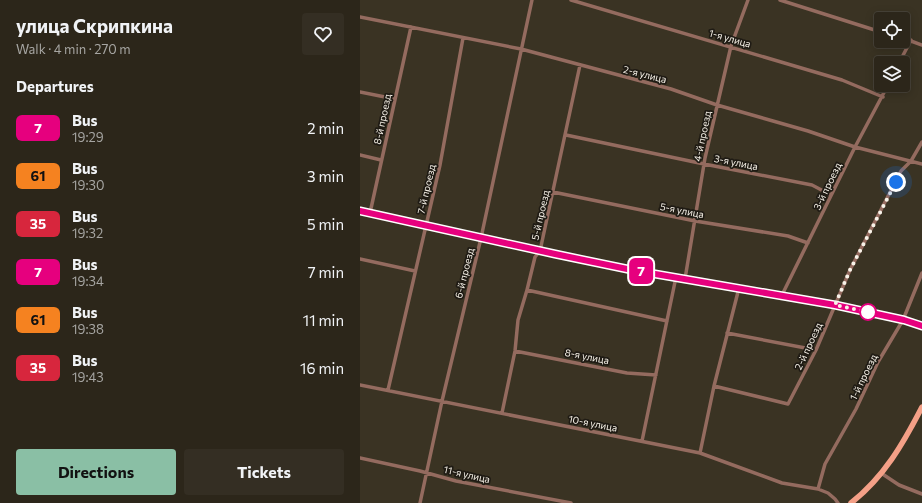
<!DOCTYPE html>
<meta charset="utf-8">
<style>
body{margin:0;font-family:Commissioner,sans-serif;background:#342e23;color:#f1f3f6;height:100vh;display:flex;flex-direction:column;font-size:15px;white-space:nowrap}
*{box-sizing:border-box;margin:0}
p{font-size:13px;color:#a6a5a2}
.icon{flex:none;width:22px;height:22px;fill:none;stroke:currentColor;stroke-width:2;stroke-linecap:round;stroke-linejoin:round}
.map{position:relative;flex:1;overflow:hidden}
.panel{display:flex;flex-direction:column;background:#2c261a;width:360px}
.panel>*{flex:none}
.badge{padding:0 8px;border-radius:6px;font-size:14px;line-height:26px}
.fabs{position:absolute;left:514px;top:12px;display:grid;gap:8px}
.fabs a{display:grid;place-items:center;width:36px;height:36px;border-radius:4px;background:#2c261a;box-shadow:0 2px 10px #0003,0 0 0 1px #484339;font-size:20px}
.you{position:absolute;width:20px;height:20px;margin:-10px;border:3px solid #fff;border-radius:50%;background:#1a73e8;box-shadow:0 0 0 6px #1a73e833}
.map>.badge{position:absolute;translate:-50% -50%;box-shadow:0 0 0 2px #fff}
h2{padding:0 16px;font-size:15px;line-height:36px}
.round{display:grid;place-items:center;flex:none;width:42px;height:42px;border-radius:4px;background:#342e23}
.overview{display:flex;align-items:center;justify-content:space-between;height:68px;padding:0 16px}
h1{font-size:19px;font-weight:700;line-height:30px}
.primary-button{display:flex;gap:8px;margin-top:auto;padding:8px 16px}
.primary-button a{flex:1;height:46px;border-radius:4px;background:#8abfa5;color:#111;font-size:16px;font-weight:700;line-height:46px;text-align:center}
.primary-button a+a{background:#342e23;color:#f1f3f6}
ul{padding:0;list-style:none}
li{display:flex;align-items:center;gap:12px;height:48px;padding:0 16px}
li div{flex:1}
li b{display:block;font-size:15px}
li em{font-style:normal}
li .badge{min-width:44px;font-weight:700;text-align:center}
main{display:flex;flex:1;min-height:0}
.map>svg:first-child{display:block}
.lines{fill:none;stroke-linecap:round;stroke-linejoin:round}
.street{stroke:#946b5f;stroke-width:3.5}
.secondary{stroke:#ca8976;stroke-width:5}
.primary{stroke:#f4a087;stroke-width:5.5}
.line-casing{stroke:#fff;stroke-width:9}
.line{stroke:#e6007e;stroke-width:6}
.walk{stroke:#f8f3e9;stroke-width:4;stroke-dasharray:0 7.2}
.stop-dot{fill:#fff;stroke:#e6007e;stroke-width:2}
.labels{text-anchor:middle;stroke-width:3.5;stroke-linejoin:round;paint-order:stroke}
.street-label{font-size:10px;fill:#f8f3e9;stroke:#1f1b14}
</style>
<main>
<section class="panel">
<div class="overview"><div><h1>улица Скрипкина</h1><p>Walk · 4 min · 270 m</p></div><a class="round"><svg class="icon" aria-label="heart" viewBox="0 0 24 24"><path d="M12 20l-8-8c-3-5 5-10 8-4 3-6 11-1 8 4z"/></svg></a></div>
<h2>Departures</h2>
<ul>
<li><span class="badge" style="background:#e6007e;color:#fff">7</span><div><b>Bus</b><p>19:29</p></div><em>2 min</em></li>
<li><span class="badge" style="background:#f58220;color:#111">61</span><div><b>Bus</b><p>19:30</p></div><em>3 min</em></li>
<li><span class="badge" style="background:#d7263d;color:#fff">35</span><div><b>Bus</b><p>19:32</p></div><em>5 min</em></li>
<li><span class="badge" style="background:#e6007e;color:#fff">7</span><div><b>Bus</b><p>19:34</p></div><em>7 min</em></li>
<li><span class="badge" style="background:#f58220;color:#111">61</span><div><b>Bus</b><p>19:38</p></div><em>11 min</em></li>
<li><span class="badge" style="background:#d7263d;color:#fff">35</span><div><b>Bus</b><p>19:43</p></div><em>16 min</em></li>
</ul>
<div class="primary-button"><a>Directions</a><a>Tickets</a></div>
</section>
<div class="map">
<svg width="562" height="503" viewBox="0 0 562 503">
<rect width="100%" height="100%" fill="#3a3323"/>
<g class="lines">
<path class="street" d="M211,0L482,80L523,97
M420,0L521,32
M0,17L161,49L311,89L357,105L448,131L495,147L562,164
M543,38L562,45
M539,63L551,40
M0,92L35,99
M206,135L344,164L452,185L471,195
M0,155L21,160
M193,192L335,221L428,236L448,243
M10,213L51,27
M0,259L55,271
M325,279L345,158L371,46L388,0
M167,290L307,321
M422,295L495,147L528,85
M367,333L456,350
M155,351L267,373L296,375
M0,385L340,453L422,483L458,489L468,493L475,499L478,503
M354,386L428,404L456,350L490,270L541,171L551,161L562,142
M28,390L80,165L103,38
M142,413L155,351L158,320L167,290L175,257L180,251L220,65
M282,441L316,277
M340,453L354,386L379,288
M0,458L60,471L96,481L211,503
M521,473L539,485L562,494
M458,489L465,464L496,409L518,362L543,320L562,273
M60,503L82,401L121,238L172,0"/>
<path class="secondary" d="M0,211L180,251L272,270L475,305L543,320L562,326"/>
<path class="primary" d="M491,503C524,477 543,444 562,407"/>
</g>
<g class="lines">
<defs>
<path id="line" d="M0,211L195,254L272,270L475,305L544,320L562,326"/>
</defs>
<use href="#line" class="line-casing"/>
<use href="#line" class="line"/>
<path class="walk" d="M508,312L475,305L490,270L536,182"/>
</g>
<circle class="stop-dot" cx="508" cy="312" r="8"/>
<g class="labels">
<g class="street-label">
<text transform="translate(370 38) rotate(16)" y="4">1-я улица</text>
<text transform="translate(285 74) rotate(14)" y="4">2-я улица</text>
<text transform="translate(22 119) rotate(-78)" y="4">8-й проезд</text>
<text transform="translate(342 136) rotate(-78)" y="4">4-й проезд</text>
<text transform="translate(376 162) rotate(11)" y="4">3-я улица</text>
<text transform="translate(467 186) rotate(-64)" y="4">3-й проезд</text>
<text transform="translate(66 189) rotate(-77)" y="4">7-й проезд</text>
<text transform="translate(322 210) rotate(11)" y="4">5-я улица</text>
<text transform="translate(180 215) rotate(-77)" y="4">5-й проезд</text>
<text transform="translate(104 273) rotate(-76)" y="4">6-й проезд</text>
<text transform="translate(448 346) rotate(-65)" y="4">2-й проезд</text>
<text transform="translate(227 356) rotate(11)" y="4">8-я улица</text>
<text transform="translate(503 377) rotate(-64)" y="4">1-й проезд</text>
<text transform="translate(233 423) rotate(11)" y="4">10-я улица</text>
<text transform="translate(107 474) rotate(13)" y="4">11-я улица</text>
</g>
</g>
</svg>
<div class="fabs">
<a><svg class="icon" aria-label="locate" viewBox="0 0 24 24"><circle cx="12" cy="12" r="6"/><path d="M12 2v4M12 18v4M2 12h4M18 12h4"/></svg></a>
<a><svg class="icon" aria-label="layers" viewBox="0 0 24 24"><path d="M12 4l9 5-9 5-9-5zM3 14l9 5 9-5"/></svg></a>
</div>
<div class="you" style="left:536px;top:182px"></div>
<b class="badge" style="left:281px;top:271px;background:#e6007e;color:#fff">7</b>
</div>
</main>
